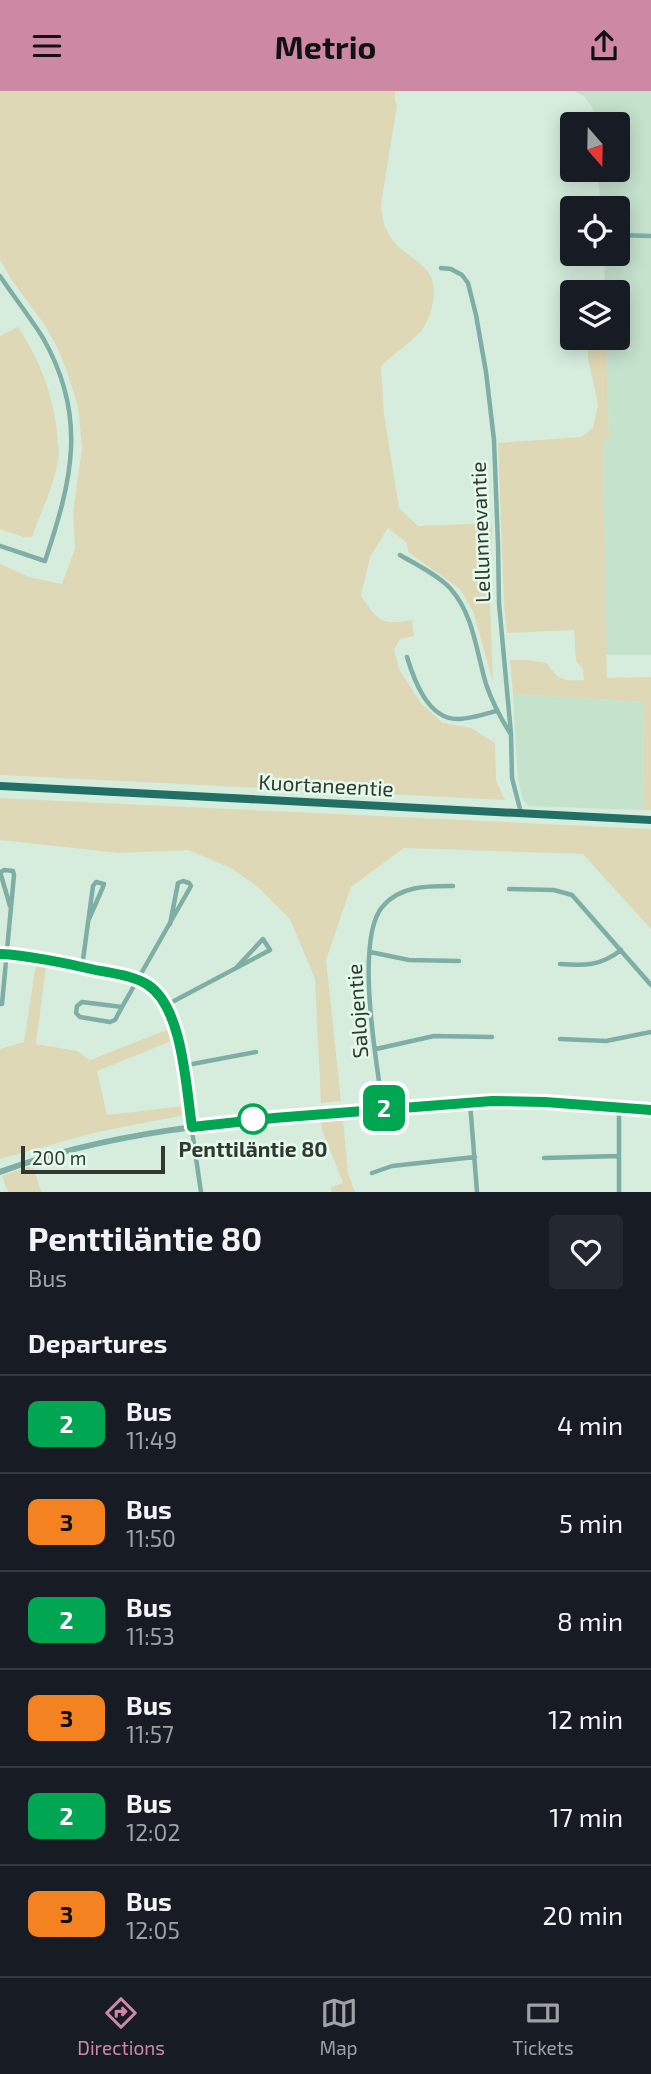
<!DOCTYPE html>
<meta charset="utf-8">
<style>
body{margin:0;font-family:"Exo 2",sans-serif;background:#242831;color:#f1f3f6;height:100vh;display:flex;flex-direction:column;font-size:26px;white-space:nowrap}
*{box-sizing:border-box;margin:0}
p{font-size:23px;color:#9ea1a6}
.icon{flex:none;width:38px;height:38px;fill:none;stroke:currentColor;stroke-width:2;stroke-linecap:round;stroke-linejoin:round}
.map{position:relative;height:1101px;overflow:hidden}
.side{display:flex;flex-direction:column;background:#171b24;flex:1}
.side>*{flex:none}
.badge{padding:0 14px;border-radius:10px;font-size:24px;line-height:46px}
.needle{width:46px;rotate:160deg}
.controls{position:absolute;left:560px;top:21px;display:grid;gap:14px}
.controls a{display:grid;place-items:center;width:70px;height:70px;border-radius:7px;background:#171b24;box-shadow:0 4px 18px #0003;font-size:35px}
.scale{position:absolute;left:21px;bottom:18px;width:144px;box-sizing:border-box;padding-left:7px;border:4px solid #303832;border-top:0;font-size:19px;line-height:24px;white-space:nowrap;color:#303832;-webkit-text-stroke:5px #e4faea;paint-order:stroke}
.map>.badge{position:absolute;translate:-50% -50%;box-shadow:0 0 0 4px #fff}
h2{padding:0 28px;font-size:26px;line-height:63px}
.round{display:grid;place-items:center;flex:none;width:74px;height:74px;border-radius:7px;background:#242831}
.head{display:flex;align-items:center;justify-content:space-between;height:119px;padding:0 28px}
h1{font-size:33px;font-weight:700;line-height:52px}
ul{padding:0;list-style:none}
li{display:flex;align-items:center;gap:21px;height:98px;padding:0 28px;border-top:2px solid #363941}
li div{flex:1}
li b{display:block;font-size:26px}
li em{font-style:normal}
li .badge{min-width:77px;font-weight:700;text-align:center}
header{display:flex;justify-content:space-between;align-items:center;height:91px;padding:0 28px;background:#cd88a4;color:#111;font-size:32px;font-weight:700}
.dock{display:flex;justify-content:space-around;align-items:center;height:98px;border-top:2px solid #363941;background:#171b24;font-size:19px;color:#9ea1a6}
.dock a{display:grid;justify-items:center;gap:4px}
.dock .current{color:#cd88a4}
.map>svg:first-child{display:block}
.built{fill:#c5e2cd}
.green{fill:#dfd8b7}
.lines{fill:none;stroke-linecap:round;stroke-linejoin:round}
.minor{stroke:#7eaea6;stroke-width:4.5}
.tertiary{stroke:#7eaea6;stroke-width:6}
.trunk{stroke:#226f66;stroke-width:8}
.line-casing{stroke:#fff;stroke-width:16}
.line{stroke:#00a651;stroke-width:10}
.stop-dot{fill:#fff;stroke:#00a651;stroke-width:3.5}
.labels{text-anchor:middle;stroke-width:5;stroke-linejoin:round;paint-order:stroke}
.street-label{font-size:21px;fill:#303832;stroke:#e4faea}
.stop-label{font-size:21px;font-weight:bold;fill:#303832;stroke:#e4faea}
</style>
<header><svg class="icon" aria-label="menu" viewBox="0 0 24 24"><path d="M4 6h16M4 12h16M4 18h16"/></svg>Metrio<svg class="icon" aria-label="share" viewBox="0 0 24 24"><path d="M12 15V3M7 8l5-5 5 5M5 13v7h14v-7"/></svg></header>
<div class="map">
<svg width="651" height="1101" viewBox="0 0 651 1101">
<rect width="100%" height="100%" fill="#d6eddd"/>
<path class="built" d="M573,0H651V564H606L603,349H609L606,247H618V201H605L604,163H618V117H601L597,79H618V33H594L592,16L584,5Z
M513,603L644,611L643,719L528,715L522,707L518,689Z"/>
<path class="green" d="M0,0H396L394,7L397,14L381,114C382,125 383,135 390,145C399,161 419,168 429,182C439,198 432,225 422,239C414,249 392,264 381,275L384,323L399,417L418,435L492,432L490,511L493,591L473,520L460,498L408,461L407,452L388,437L370,466L361,505C379,531 382,534 412,529L414,545L400,548L394,559L399,578L420,611L443,632L471,637L495,652L496,690L505,709L0,684V473L29,486L62,493L75,458L73,422L82,357L78,316L67,280L57,256L44,233L11,188L0,169Z
M18,236C39,268 53,302 57,342C57,348 59,356 59,363C56,391 41,420 32,446H24L0,438V245Z
M588,247H606L609,349L603,350L607,587L651,586V719H643L644,611L513,603L510,569H528L547,572C558,590 565,590 584,589L583,578L576,570L574,539L507,542L504,513L498,352L581,346L593,337L598,314L588,267Z
M0,707L651,738V838L583,763L404,757L351,796L326,869L341,1010L321,1012L315,888L290,828L258,796L231,777L188,759L120,762L0,749Z
M36,873L46,875L36,953L77,960L90,969L172,937L174,949L97,980L107,1024L184,1015L185,1024L97,1041L0,1068V958L24,951Z
M343,1028L348,1083L355,1101H332L331,1096L343,1092L322,1039L321,1029Z
M33,1074L41,1101H8L2,1085Z"/>
<g class="lines">
<path class="minor" d="M618,144L651,145
M441,177L451,178L462,184L468,192L476,224L486,281L494,349L498,453L499,512L511,643L512,687L521,722
M0,185C14,206 30,226 43,247C88,326 72,389 45,470L0,455
M400,464C417,474 436,483 450,497C474,524 476,560 486,593C492,611 500,626 510,642
M407,566C414,589 428,628 457,628C469,628 485,623 496,620
M509,798L554,799L572,804L651,894
M370,861L409,869L459,870
M0,863C14,864 29,867 43,869C70,874 125,880 148,894C163,903 171,922 177,938L201,1101
M560,873C584,875 601,875 621,859
M82,876L93,795L96,791L104,793L103,796L89,828
M0,913H2L14,784L13,780L4,779L1,781V784L10,815
M166,913L174,910L270,859L263,848L236,877
M122,916L115,929L110,931L80,926L76,922L77,915L82,911L122,916L191,795L189,792L183,790L178,792L170,833
M560,948L606,950L651,941
M376,958L434,945L492,946
M182,975L256,961
M470,1011L477,1101
M383,1017C377,975 354,847 383,815C401,794 429,795 453,795
M544,1067L619,1065
M372,1082L392,1075L475,1066
M619,1101V1017"/>
<path class="tertiary" d="M0,1081C113,1039 235,1030 355,1020C405,1016 457,1008 508,1009C556,1010 603,1016 651,1019"/>
<path class="trunk" d="M0,695L651,729"/>
</g>
<g class="lines">
<defs>
<path id="line" d="M0,863C25,864 66,872 91,878C109,882 133,884 148,894C183,917 186,997 192,1036L274,1027L492,1010L545,1011L651,1019"/>
</defs>
<use href="#line" class="line-casing"/>
<use href="#line" class="line"/>
</g>
<circle class="stop-dot" cx="253" cy="1028" r="14"/>
<g class="labels">
<g class="street-label">
<text transform="translate(481 441) rotate(-92)" y="7">Lellunnevantie</text>
<text transform="translate(326 695) rotate(3)" y="7">Kuortaneentie</text>
<text transform="translate(358 920) rotate(-94)" y="7">Salojentie</text>
</g>
<g class="stop-label">
<text x="253" y="1066">Penttiläntie 80</text>
</g>
</g>
</svg>
<div class="controls">
<a><svg class="needle" viewBox="-14 -14 28 28"><path d="M0-13l5 13h-10z" fill="#e53935"/><path d="M0 13l5-13h-10z" fill="#9ea1a6"/></svg></a>
<a><svg class="icon" aria-label="locate" viewBox="0 0 24 24"><circle cx="12" cy="12" r="6"/><path d="M12 2v4M12 18v4M2 12h4M18 12h4"/></svg></a>
<a><svg class="icon" aria-label="layers" viewBox="0 0 24 24"><path d="M12 4l9 5-9 5-9-5zM3 14l9 5 9-5"/></svg></a>
</div>
<div class="scale">200 m</div>
<b class="badge" style="left:384px;top:1017px;background:#00a651;color:#fff">2</b>
</div>
<section class="side">
<div class="head"><div><h1>Penttiläntie 80</h1><p>Bus</p></div><a class="round"><svg class="icon" aria-label="heart" viewBox="0 0 24 24"><path d="M12 20l-8-8c-3-5 5-10 8-4 3-6 11-1 8 4z"/></svg></a></div>
<h2>Departures</h2>
<ul>
<li><span class="badge" style="background:#00a651;color:#fff">2</span><div><b>Bus</b><p>11:49</p></div><em>4 min</em></li>
<li><span class="badge" style="background:#f58220;color:#111">3</span><div><b>Bus</b><p>11:50</p></div><em>5 min</em></li>
<li><span class="badge" style="background:#00a651;color:#fff">2</span><div><b>Bus</b><p>11:53</p></div><em>8 min</em></li>
<li><span class="badge" style="background:#f58220;color:#111">3</span><div><b>Bus</b><p>11:57</p></div><em>12 min</em></li>
<li><span class="badge" style="background:#00a651;color:#fff">2</span><div><b>Bus</b><p>12:02</p></div><em>17 min</em></li>
<li><span class="badge" style="background:#f58220;color:#111">3</span><div><b>Bus</b><p>12:05</p></div><em>20 min</em></li>
</ul>
</section>
<nav class="dock">
<a class="current"><svg class="icon" aria-label="directions" viewBox="0 0 24 24"><path d="M12 3l9 9-9 9-9-9zM9 14v-3h6M13 9l2 2-2 2"/></svg>Directions</a>
<a><svg class="icon" aria-label="map" viewBox="0 0 24 24"><path d="M3 6l6-2 6 2 6-2v14l-6 2-6-2-6 2zM9 4v14M15 6v14"/></svg>Map</a>
<a><svg class="icon" aria-label="tickets" viewBox="0 0 24 24"><path d="M3 7h18v10H3zM15 7v10"/></svg>Tickets</a>
</nav>
